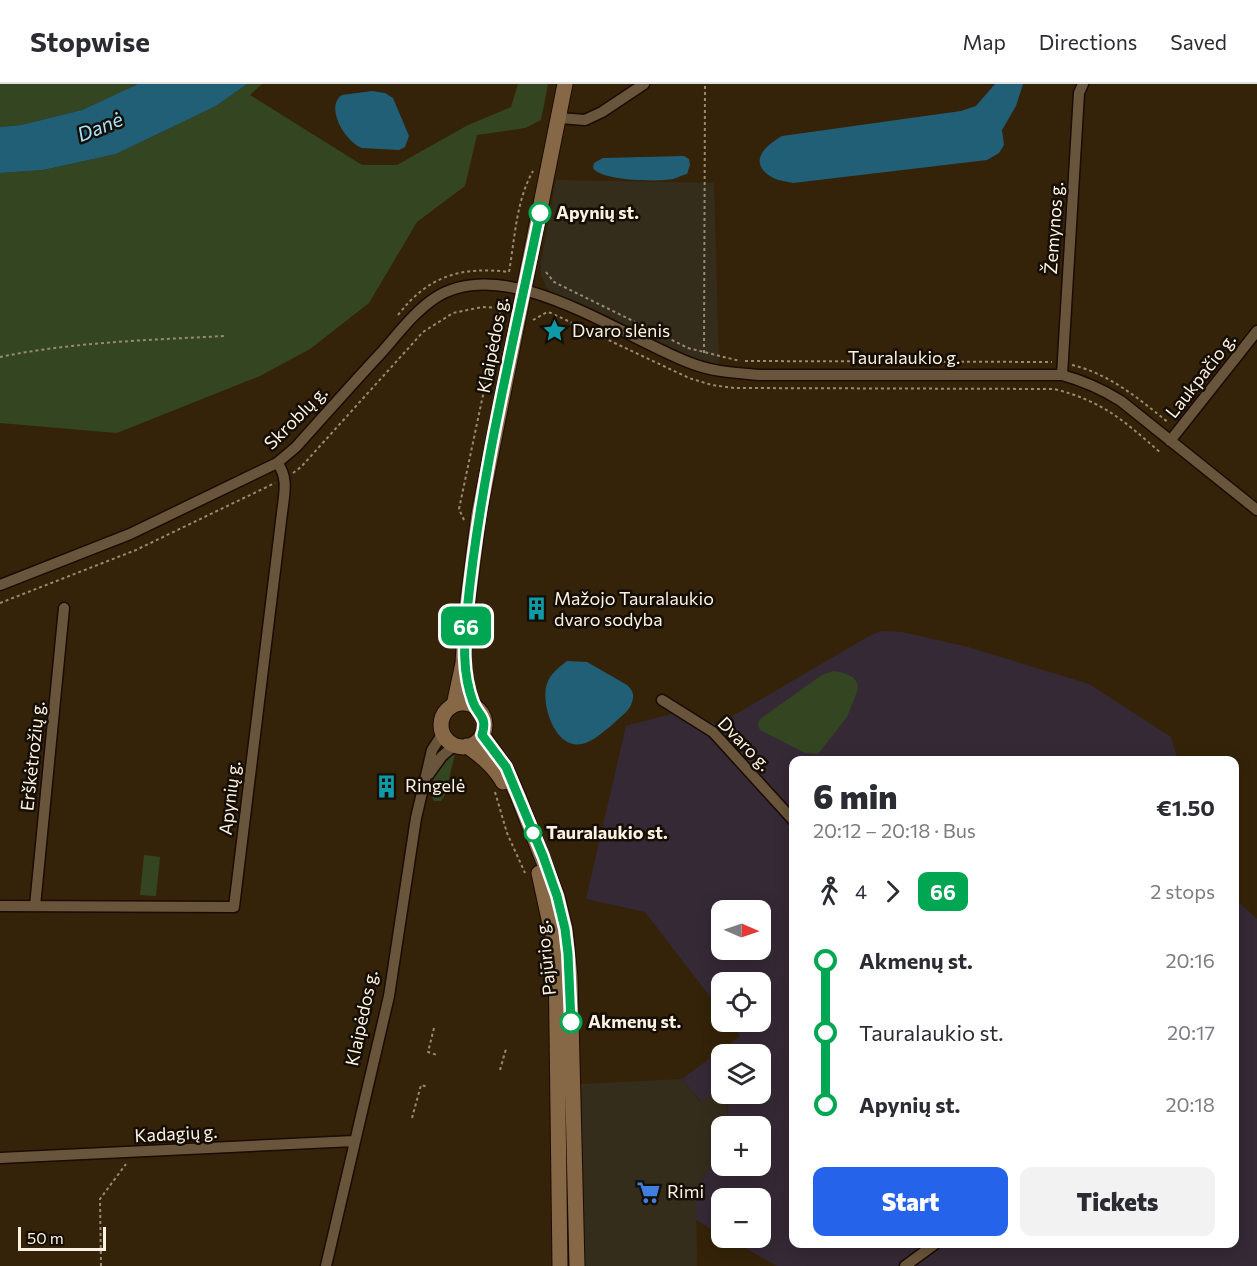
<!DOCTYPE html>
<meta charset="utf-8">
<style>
body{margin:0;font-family:Commissioner,sans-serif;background:#f2f2f3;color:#2b2b33;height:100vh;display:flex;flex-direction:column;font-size:22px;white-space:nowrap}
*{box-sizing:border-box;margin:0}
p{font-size:20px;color:#7c7c81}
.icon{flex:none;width:33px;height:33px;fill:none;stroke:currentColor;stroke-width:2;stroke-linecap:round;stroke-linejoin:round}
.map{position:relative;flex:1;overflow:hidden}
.sheet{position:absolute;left:789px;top:672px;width:450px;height:492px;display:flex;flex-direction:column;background:#fff;border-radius:12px;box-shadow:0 3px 15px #0003}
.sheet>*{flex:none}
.badge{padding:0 12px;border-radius:9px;font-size:21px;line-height:39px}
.needle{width:39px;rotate:92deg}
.controls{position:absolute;left:711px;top:816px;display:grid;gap:12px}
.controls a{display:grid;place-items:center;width:60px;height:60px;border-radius:12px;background:#fff;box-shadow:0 3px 15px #0003;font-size:30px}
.scale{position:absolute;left:18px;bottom:15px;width:88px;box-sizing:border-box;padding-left:6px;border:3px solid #fdf1e2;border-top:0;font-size:16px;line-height:21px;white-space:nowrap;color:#fdf1e2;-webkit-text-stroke:4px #150e04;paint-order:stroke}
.map>.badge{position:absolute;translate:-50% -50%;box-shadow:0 0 0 3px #fff}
.legs{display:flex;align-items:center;gap:9px;height:66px;padding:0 24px;font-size:20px}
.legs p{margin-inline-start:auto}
.summary{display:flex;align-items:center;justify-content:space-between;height:102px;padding:0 24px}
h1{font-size:33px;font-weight:800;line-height:45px}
.button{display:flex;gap:12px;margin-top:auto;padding:12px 24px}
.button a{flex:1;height:69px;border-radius:12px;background:#2563eb;color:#fff;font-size:24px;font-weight:800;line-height:69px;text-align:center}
.button a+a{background:#f2f2f3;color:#2b2b33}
ul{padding:0 24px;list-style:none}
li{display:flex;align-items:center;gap:21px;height:72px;font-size:22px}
li i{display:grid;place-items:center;width:9px;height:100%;margin:0 8px;background:currentColor}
li i::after{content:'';width:15px;height:15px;margin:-8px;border:4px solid;border-radius:50%;background:#fff}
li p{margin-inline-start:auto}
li:first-child i{background:linear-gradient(#0000 50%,currentColor 0)}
li:last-child i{background:linear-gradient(currentColor 50%,#0000 0)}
header{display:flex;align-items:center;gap:36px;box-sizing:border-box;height:84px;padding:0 30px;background:#fff;border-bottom:2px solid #e1e1e2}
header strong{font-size:28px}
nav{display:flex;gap:33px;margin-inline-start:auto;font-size:21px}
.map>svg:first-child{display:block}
.commercial{fill:#352d1c}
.industrial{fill:#362936;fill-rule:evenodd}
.green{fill:#344621}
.water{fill:#215f77}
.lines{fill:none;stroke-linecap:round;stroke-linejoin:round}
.minor-casing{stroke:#1b0b00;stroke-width:13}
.secondary-casing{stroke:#1b0b00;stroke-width:17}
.path{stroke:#988974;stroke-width:2;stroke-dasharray:3 3;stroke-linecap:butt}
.minor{stroke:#69553b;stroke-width:10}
.secondary{stroke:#866746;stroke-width:15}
.line-1-casing{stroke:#fff;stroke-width:14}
.line-1{stroke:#00a651;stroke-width:9}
.stop-1-dot{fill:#fff;stroke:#00a651;stroke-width:3}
.labels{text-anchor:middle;stroke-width:5;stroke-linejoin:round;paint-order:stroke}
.stop-label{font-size:18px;font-weight:bold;fill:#fdf1e2;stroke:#150e04;text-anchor:start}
.street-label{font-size:18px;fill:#fdf1e2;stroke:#150e04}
.poi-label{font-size:18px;fill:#fdf1e2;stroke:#150e04;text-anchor:start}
.water-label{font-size:20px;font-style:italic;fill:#a5e2fe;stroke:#150e04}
</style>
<header>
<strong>Stopwise</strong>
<nav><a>Map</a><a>Directions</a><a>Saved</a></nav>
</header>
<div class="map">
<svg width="1257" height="1182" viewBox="0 0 1257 1182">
<rect width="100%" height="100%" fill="#342308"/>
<path class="commercial" d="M556,96L714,99L719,280L695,274L555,210L548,205L541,192V178Z
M682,995L700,1018L721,1002L722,1010H728L727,1042H722L721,1064L696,1107L697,1182H583L580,1000Z"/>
<path class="industrial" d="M881,547L902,548L968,563L1089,600L1171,653L1178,676H794V1160H1234L1235,815L1257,835V1182H777L727,1154H760V1114H722L721,1151L696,1136V1107L721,1064L722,1082H760V1042H727L728,1010H760V970H722L721,1002L701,1018L682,995L740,952L729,938H760V898H722L721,927L645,828L586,815L626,642L671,630L719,640L869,552ZM722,826H760V866H722Z"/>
<path class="green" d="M0,0H138L82,26L21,41L0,43Z
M247,0H262L250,11L362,81H397L468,41L511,23L518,0H548L541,36L525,44L477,51L465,102L417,138L369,219L310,265L260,292L117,349L0,339V89L43,86L116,70L216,22Z
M834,587C846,589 858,592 858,605L847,633L818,670L805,669L760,646L758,640L760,635L822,591Z
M455,670L445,711L441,717H434C425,703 441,675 455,670Z
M144,771L160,773L156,812L140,811Z"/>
<path class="water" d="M138,0H247L216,22L116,70L43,86L0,89V43L21,41L82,26Z
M995,0H1023L1016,22L1002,46L1004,61L999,69L987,76L793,99C784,97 773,96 766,89C749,74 770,59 782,52L961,27L976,22Z
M372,7L385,9L393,14L409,52L405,63L399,66L362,64C346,59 324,23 342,11Z
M684,72L689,75L690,81L687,90C682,91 677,94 673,95C658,98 601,97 593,84L594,79L603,74Z
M567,577L587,578L627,601C632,606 635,610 632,618C630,627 621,632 614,639C607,645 597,654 588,658C563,669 549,640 546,620C543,598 550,590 567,577Z"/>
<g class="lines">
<defs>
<path id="minor" d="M559,34L585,36L602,28L644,0
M1062,291L1079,9L1083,0
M1170,357L1257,247
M0,501L130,450L277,379L296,363C324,332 352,300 381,269C398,250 414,228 435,214C507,167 624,255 693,280C714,288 738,289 760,291H1062C1084,297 1102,305 1121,317L1257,426
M662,616L713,648L794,737
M429,690L442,672L455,661
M0,822L234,823L282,429C284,411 289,393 277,379
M35,822L64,524
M0,1074L354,1057
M326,1182L389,912L416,734L432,666L443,649
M905,1182L935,1160"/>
<path id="secondary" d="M441 641a22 22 0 1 1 44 0a22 22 0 1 1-44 0Z
M454,621L463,579L466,531L479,430L565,0
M482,651L505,683L518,712L557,812L565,845L570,893L577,1182
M467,662C481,672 494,682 503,698
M539,789L556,868L560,1182"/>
</defs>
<use href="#minor" class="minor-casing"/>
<use href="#secondary" class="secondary-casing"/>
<path class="path" d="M546,188L554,198L688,264L740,277
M398,231C428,192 461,182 509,188C515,154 516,117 533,87
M533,236L547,228L551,229L689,294L712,301L734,304L1054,305C1103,317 1124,337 1161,369
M704,269L705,0
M0,273C73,258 149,256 224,252
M745,277L1052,278
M1072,281C1110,290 1139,315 1169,339
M293,389L301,383L423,248L453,229L482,223L502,224
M464,436L459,425L503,216
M0,519L136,466L275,399
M495,708L507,749L525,789
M434,944L428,968L437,971
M500,986L506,965
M412,1034L421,1001L428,1003
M101,1182L100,1115L126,1080"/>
<use href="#minor" class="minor"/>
<use href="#secondary" class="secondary"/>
</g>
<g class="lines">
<defs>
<path id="line-1" d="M540,129C513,261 480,394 467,528C464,559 462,588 473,618C478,632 488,632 482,651L506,683L543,772L557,812L565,845L568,870L571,938"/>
</defs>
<use href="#line-1" class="line-1-casing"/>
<use href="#line-1" class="line-1"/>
</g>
<defs>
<symbol id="sight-bare" viewBox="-9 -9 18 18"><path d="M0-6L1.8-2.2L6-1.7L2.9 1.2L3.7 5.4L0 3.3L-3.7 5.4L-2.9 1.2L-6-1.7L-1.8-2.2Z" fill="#0f9aa8" stroke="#150e04" stroke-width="2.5" paint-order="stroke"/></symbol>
<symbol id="building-bare" viewBox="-9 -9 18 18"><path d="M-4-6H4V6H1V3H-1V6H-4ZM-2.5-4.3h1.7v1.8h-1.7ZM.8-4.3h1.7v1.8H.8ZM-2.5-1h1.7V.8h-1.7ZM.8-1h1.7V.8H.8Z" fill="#0f9aa8" stroke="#150e04" stroke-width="2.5" paint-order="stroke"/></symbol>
<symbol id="supermarket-bare" viewBox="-9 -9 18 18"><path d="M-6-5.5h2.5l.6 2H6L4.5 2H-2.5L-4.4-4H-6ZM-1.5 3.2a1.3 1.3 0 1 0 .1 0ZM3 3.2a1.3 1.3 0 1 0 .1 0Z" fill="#3f7fe0" stroke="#150e04" stroke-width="2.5" paint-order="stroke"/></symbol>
</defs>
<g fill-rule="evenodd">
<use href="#sight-bare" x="538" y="230" width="33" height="33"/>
<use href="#building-bare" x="520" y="508" width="33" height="33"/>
<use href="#building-bare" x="370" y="686" width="33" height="33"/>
<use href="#supermarket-bare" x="632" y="1092" width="33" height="33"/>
</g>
<g class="stop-1-dot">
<circle cx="540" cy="129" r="10"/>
<circle cx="533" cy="749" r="8"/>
<circle cx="571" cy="938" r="10"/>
</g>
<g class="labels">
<g class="stop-label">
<text x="556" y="135">Apynių st.</text>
<text x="546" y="755">Tauralaukio st.</text>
<text x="588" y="944">Akmenų st.</text>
</g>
<g class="street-label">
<text transform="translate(1054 144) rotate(-86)" y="6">Žemynos g.</text>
<text transform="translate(493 261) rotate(-79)" y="6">Klaipėdos g.</text>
<text x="904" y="280">Tauralaukio g.</text>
<text transform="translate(1201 292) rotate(-52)" y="6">Laukpačio g.</text>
<text transform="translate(296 334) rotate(-45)" y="6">Skroblų g.</text>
<text transform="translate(744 660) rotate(46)" y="6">Dvaro g.</text>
<text transform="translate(33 672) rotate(-84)" y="6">Erškėtrožių g.</text>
<text transform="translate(230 714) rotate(-83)" y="6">Apynių g.</text>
<text transform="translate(546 874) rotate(-96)" y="6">Pajūrio g.</text>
<text transform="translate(362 934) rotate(-78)" y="6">Klaipėdos g.</text>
<text transform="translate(176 1050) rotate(-3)" y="6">Kadagių g.</text>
</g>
<g class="poi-label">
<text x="572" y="253">Dvaro slėnis</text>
<text x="554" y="521">Mažojo Tauralaukio<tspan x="554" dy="21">dvaro sodyba</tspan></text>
<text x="405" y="708">Ringelė</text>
<text x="667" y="1114">Rimi</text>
</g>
<g class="water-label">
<text transform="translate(100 43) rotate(-22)" y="7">Danė</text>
</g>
</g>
</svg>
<div class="controls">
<a><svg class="needle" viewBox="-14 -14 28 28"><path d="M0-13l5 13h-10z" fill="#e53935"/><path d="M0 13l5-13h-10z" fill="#7c7c81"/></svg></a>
<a><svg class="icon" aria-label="locate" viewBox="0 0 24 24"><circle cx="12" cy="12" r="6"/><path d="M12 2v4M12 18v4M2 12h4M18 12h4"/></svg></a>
<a><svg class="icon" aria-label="layers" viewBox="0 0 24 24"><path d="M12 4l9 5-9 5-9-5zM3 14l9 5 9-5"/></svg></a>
<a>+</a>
<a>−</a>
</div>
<div class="scale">50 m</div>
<b class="badge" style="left:466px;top:542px;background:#00a651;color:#fff">66</b>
<section class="sheet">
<div class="summary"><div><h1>6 min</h1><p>20:12 – 20:18 · Bus</p></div><b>€1.50</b></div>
<div class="legs"><svg class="icon" aria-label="walk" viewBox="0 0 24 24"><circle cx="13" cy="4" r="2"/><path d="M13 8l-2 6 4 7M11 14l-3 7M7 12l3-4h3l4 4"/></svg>4<svg class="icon" aria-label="forward" viewBox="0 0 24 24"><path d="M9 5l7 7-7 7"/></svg><b class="badge" style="background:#00a651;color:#fff">66</b><p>2 stops</p></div>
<ul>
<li><i style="color:#00a651"></i><b>Akmenų st.</b><p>20:16</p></li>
<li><i style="color:#00a651"></i><span>Tauralaukio st.</span><p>20:17</p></li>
<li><i style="color:#00a651"></i><b>Apynių st.</b><p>20:18</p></li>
</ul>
<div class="button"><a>Start</a><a>Tickets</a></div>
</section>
</div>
